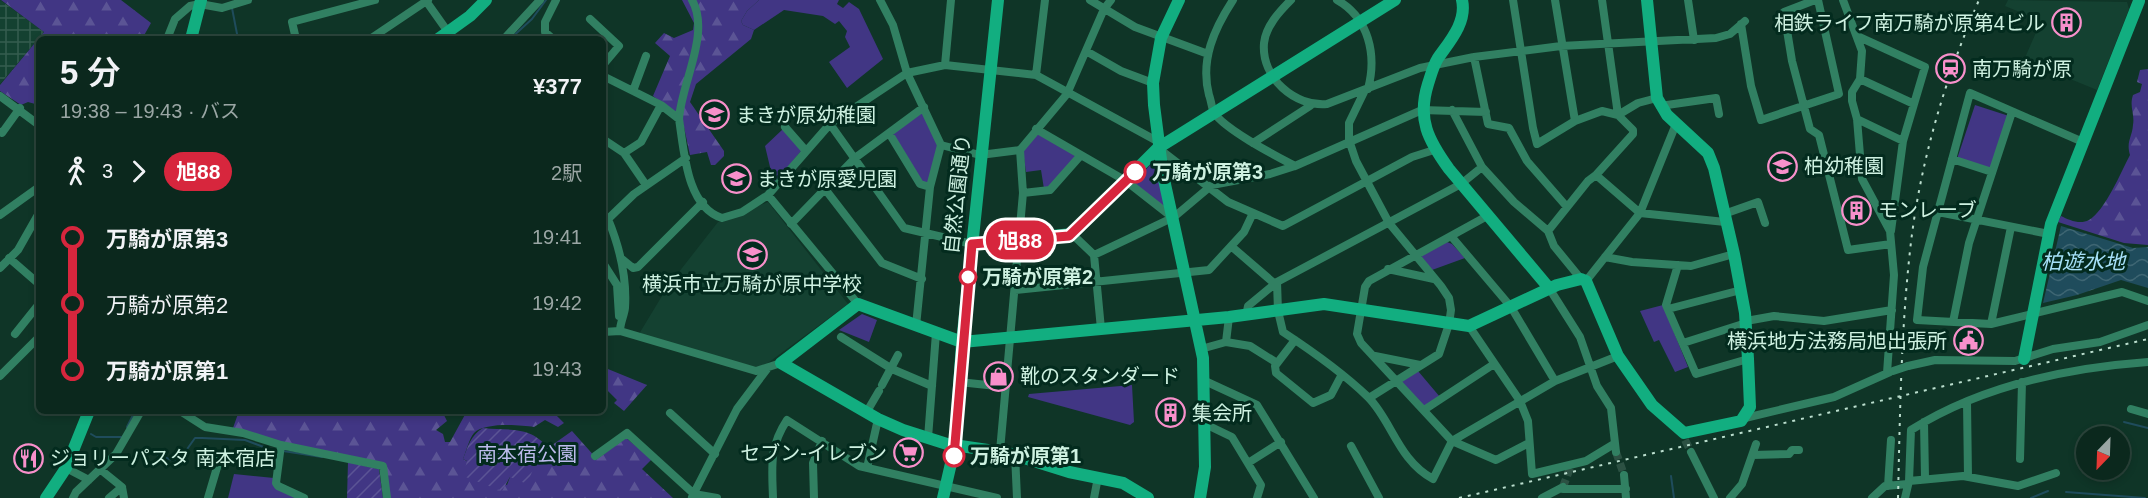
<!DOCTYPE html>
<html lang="ja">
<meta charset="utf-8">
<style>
body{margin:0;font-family:Arial,"Noto Sans JP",sans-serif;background:#143026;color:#f1f3f6;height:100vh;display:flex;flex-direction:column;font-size:22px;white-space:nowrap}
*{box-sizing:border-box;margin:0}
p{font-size:20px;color:#9aa6a4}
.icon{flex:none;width:33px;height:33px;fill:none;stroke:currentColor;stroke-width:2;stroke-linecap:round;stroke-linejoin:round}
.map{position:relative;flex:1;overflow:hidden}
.drawer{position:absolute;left:36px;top:36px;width:570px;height:378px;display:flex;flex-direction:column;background:#0b281d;border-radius:9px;box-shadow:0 3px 9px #0003,0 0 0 2px #2b443b}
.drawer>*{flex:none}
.badge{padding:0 12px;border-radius:20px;font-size:21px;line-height:39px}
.needle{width:39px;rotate:203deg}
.buttons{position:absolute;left:2076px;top:426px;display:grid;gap:12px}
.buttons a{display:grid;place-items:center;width:54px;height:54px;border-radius:50%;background:#0b281d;box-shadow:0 3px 9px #0003,0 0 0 2px #2b443b;font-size:30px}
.map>.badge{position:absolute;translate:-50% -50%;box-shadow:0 0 0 3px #fff}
.legs{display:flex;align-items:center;gap:9px;height:66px;padding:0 24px;font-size:20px}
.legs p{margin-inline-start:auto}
.headline{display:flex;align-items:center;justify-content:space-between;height:102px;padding:0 24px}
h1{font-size:33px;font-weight:600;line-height:45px}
ul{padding:0 24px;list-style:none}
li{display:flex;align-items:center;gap:21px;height:66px;font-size:22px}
li i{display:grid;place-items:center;width:9px;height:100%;margin:0 8px;background:currentColor}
li i::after{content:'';width:15px;height:15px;margin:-8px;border:4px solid;border-radius:50%;background:#0b281d}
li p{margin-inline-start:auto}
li:first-child i{background:linear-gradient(#0000 50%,currentColor 0)}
li:last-child i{background:linear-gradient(currentColor 50%,#0000 0)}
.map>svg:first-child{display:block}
.built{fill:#144131}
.industrial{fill:url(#industrial-grid)}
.green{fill:#413684}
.forest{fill:url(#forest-firs)}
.garden{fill:url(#garden-furrows)}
.water{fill:url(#water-waves)}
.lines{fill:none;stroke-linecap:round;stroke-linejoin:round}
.stream{stroke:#1f4c5c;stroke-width:2}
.street-tunnel{stroke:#2c5143;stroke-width:8;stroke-dasharray:8 4;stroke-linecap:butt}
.street{stroke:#318062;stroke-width:8}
.secondary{stroke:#12ae80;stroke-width:12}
.rail{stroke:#bbdece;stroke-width:2;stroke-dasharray:3 6;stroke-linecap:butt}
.street-bridge{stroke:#318062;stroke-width:8}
.line-1-casing{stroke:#fff;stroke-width:14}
.line-1{stroke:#d7263d;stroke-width:9}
.stop-1-dot{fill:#fff;stroke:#d7263d;stroke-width:3}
.labels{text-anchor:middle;stroke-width:6;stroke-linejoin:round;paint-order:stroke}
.poi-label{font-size:20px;fill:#cef1e1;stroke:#032b1e;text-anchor:start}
.stop-label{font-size:20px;font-weight:bold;fill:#cef1e1;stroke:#032b1e;text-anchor:start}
.street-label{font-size:20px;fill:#cef1e1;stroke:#032b1e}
.park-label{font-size:20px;fill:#bcbbec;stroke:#032b1e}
.water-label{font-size:21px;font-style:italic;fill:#a6e0f8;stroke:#032b1e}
</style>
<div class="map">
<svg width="2148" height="498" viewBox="0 0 2148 498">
<defs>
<pattern id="industrial-grid" width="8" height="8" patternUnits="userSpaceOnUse" patternTransform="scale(1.5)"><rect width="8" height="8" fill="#144131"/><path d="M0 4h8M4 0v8" fill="none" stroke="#355d4f"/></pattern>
<pattern id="forest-firs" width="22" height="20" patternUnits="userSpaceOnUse" patternTransform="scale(1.5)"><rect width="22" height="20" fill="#413684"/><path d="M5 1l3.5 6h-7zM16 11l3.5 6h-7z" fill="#5b5495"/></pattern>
<pattern id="garden-furrows" width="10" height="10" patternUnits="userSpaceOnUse" patternTransform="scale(1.5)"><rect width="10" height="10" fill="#413684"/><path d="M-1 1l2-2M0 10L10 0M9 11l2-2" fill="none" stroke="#5b5495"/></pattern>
<pattern id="water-waves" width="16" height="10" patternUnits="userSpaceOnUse" patternTransform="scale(1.5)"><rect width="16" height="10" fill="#1f4c5c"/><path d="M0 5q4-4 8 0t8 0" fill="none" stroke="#3e6673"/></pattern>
</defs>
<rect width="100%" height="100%" fill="#0f3527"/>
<path class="built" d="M2008,0L2127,2L2129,9L2097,90L2024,60L2041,21L2005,6Z
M768,202L848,304L761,368L717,358L639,334L668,286L718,222Z"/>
<path class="industrial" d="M0,0L44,32L0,84Z"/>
<path class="green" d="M759,0H839L837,4L843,8L849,2L859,9L883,59L847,88L829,62L850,47L845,37L847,31L839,21L835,24L823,16L784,10L754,30L743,25L741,21L747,11Z
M1975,105L2009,116L1991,170L1957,159Z
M923,110L938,145L928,184L922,181L892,133Z
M783,129L802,150L771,187L770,167L765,146Z
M1037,133L1077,156L1049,188L1044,189L1041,170L1026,172L1023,151Z
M1152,163L1156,164L1166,210L1133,183Z
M1447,242L1452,244L1465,258L1432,270L1421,256Z
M1663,305L1688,367L1675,372L1659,340L1654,342L1640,311Z
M862,314L877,320L869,342L839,330Z
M1418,371L1440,397L1424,407L1400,381Z
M1132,385L1134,422L1130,425L1028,397L1029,394Z
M234,474L274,478L297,498H228Z"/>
<path class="forest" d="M1,0H121L151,23L142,39H39V105L28,102L21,105L0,91V85L44,32Z
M682,0H759L747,11L741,21L743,25L754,30L751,39L696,84L690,102L724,151V156L715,165H711L707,152L690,155L682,118L653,96L670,56L655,43L664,33L674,38L693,30L694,23Z
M2148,69V245L2124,243L2058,222L2061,216C2069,220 2080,225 2089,220C2105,211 2121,172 2130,155C2126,141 2132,138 2133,125C2135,114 2129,107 2133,95L2140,92L2142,84L2137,82L2140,70Z
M603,367L647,385L624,411L614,403L617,400L603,386Z
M239,411H442L447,421L436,430L443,434L445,442H450L467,411H552L564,423L558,427L545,420L534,427C520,425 485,422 474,433C469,439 466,452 463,459L507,485L510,477L543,461L548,448L572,431L597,459L626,438L652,459L642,469L673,498H388L383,463L285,443L233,428Z"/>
<path class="garden" d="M483,428C509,431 530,425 548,448L543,461L534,467L527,484L510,477L502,491L463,476L467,461L463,459C468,446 471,435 483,428Z
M348,462L379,469L383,498H347Z"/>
<path class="water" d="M2061,226L2133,248L2148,247V288L2121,280L2077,295L2043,303Z"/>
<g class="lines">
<path class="stream" d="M232,8L238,39
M510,39L532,19L546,0
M2124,422L2148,428
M127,427L135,411
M91,434L96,437H121
M283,451L322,457
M158,455L175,461L180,459L195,438H202L245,440L277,452
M1671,476L1674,498
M2066,492L2145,498
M2031,498L2048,491"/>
<path class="street-tunnel" d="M1685,440L1691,452
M1616,452L1624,475
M1563,487L1570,468"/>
<path class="street" d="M880,0L893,25L907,73L941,145L980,155L1020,150L1067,94L1104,9L1111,0
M1090,0L1135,27L1208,54
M1233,0C1214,29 1200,60 1209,95C1211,100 1212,109 1214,113C1227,131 1276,156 1295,166
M1291,0C1279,12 1266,26 1264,43C1261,78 1295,107 1327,104L1420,68L1474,57L1561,46L1716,38L1730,34L1745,21
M1337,0C1369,18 1377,55 1368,89
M1513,0L1533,128L1537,144L1575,121L1602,111L1618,115L1638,103L1657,98
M1555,0L1575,121
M1688,0L1694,40
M1815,0L1784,12L1792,61L1810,129L1819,135L1848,250L1891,244
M1843,0L1862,51L1860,79L1852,92V101L1857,119L1862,179L1890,231L1894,275L1887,373
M426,1L453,39
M590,19L619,46L603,65
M1741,24L1751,86L1761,120L1839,94L1818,0
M1857,36L1925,67L1903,141L1891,231
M167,39L175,19L190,6L200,4L222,8L248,0
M296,39L292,22L375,0
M370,39L428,0
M504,39L540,0
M553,39L545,32V22L556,0
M1086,51L1121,71L1153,83
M1474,57L1488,124L1509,128L1527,161L1567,207
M945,65L951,0
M1036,75L1045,0
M603,76L661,105L679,119C684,149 686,207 722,218L742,212L768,195L830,124L907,73L945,65L1036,75L1157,141
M1860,79L1914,104
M1365,90L1349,123V140L1356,161L1389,223L1441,286L1449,298L1451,310L1449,324L1439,354L1369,398
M633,91L646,56
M0,96L39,125
M1660,106L1716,98L1719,114
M1452,110L1482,167L1514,202L1548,231L1554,246L1581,279
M679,119C681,84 711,33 692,0
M1857,119L1903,141
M830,124L904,228L972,244
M785,127L806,151
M1036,129L1126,181L1172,217
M0,132L2,133L20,108
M889,133L920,184L930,187
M603,139L624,153
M2083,142L1970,93L1923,267L1917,320L1991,324L2122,292L2148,301
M1253,143L1310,106
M1158,148L1228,202L1283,226L1412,157L1434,150
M1952,159L1992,172
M1596,175L1633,134V130L1618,115L1602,0
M646,185L624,153L641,142L661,105
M825,189L882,263L922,279
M1023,193L1050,190L1081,155
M768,195L858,304
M1938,212L2049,234
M1724,214L1758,202L1765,223
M0,215L39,187
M1489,215L1369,281L1365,287L1357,334L1361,343L1452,441L1496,460L1529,443
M791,224L855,158L924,107
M1548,231L1588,181L1596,175L1640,213L1725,222
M1072,234L1094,255L1101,329
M1451,236L1511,307L1555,381
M1231,246L1275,284
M1094,255L1174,217L1212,185L1270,174L1295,166L1422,110L1486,112
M1605,257L1632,262L1691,266L1734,254
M9,258L39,284
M622,259L633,268L638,267L703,202
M603,263L617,285L619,316
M1678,265L1666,305L1696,374L1748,359
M0,268L18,250L39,213
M1388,269L1434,279
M1586,281L1640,213L1676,124
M1277,282L1278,311L1283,332C1312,351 1343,373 1368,397C1392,421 1398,460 1433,479L1452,441L1555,381L1618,356
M1549,288L1580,337L1597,386L1611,408L1616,452
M1015,290L1209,270L1244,232L1253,213
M1668,309L1741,290
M1246,316L1248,306L1277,282L1461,184L1482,167
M1746,321L1774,316L1824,321L1892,310
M1953,322L1969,243L2012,112
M1991,324L2011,227
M916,326L930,187L941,145
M1469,326L1520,401L1528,421L1532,474L1586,461L1614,444
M620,331C620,323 624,316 625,308C627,277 620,248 608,219L634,194L686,158
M603,332L620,331L756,371L781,363
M15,334L39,304
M841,337L892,369L932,386
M1295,340L1275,366L1276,373L1313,403L1331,395L1341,376
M1226,342L1250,346L1277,363
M1683,343L1746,323
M1201,349L1226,342L1229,317
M1375,356L1420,365
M1908,366L1935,360L2015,361L2053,349L2100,342L2148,325
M0,376L39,337
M1205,381L1257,405L1314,498
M959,382L1006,387
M882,385L898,355
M1967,402L1968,477
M869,408L879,391
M2131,409L2148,414
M1424,410L1494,364
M180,411L205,427L243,433L281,445L276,483L278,486L304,498
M670,413L715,454
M1745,418L1834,397L1890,372
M1924,422L1925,478
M1205,424L1232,437L1261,485L1257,498
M928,438L936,333
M281,445L383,466L387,498
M1351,446L1379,498
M1000,451L1023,193L1020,150
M1691,452L1714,498
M1015,454L1017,498
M1753,455L1789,454L1792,450H1799
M595,456L627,433L694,494L717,498
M2020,459L2022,382
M1248,463L1281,442
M66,468L89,480
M867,468L878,419
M101,470L122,487L124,498
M1624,475L1626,498
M1909,481L1963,476L2018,486L2056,473
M1888,486L1891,440
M1563,489H1626
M692,497L737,409L767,369
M73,498L76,492L116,454L141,411
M109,498L122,487
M208,498L221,454L278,466
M773,498C772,467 769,447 787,420L859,466L997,498
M814,498L813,463L822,441
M1094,498L1098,477
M1542,498L1563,487
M1730,498L1742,484L1756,444
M1872,498L1885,486L1908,484
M1905,498L1909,481L1911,430C1981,386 2065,368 2148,362"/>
<path class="secondary" d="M1179,0L1161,38L1153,83L1154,105L1163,175L1203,358L1205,467L1200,498
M1462,0C1467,22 1450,41 1438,58C1433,66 1431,75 1428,84C1417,119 1428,140 1449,169L1549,288
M191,39L201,0
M438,39L470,16L486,0
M972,244L1072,234L1158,148L1395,0
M2024,359L2051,224L2139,1
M46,498L66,468L89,411
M943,498L955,446L962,342L998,0
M1148,498L1123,483L1069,472L1008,453L947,444L903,430L878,419L781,363L858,304L962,342L1229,317L1324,304L1469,326L1557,285L1581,279L1586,281L1618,356L1652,405L1684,433L1741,421L1750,407L1748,359L1745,313L1734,254L1714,168L1708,153L1667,115L1657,98L1647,0"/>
<path class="rail" d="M1459,498L2148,339
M1898,498C1900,413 1901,327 1911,242C1921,159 1946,76 1979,0"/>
<path class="street-bridge" d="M1893,371L1908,366"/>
</g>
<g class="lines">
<defs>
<path id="line-1" d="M954,456L972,244L1069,236L1135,172"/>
</defs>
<use href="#line-1" class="line-1-casing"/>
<use href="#line-1" class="line-1"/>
</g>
<defs>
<symbol id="building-ring" viewBox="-11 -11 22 22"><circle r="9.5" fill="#032b1e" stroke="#f890cb" stroke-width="1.5"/><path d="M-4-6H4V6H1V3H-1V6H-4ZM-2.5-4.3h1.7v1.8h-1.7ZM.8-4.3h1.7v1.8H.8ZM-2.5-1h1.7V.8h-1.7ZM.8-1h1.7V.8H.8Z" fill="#f890cb"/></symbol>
<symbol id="station-ring" viewBox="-11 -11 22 22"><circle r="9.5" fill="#032b1e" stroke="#f890cb" stroke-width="1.5"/><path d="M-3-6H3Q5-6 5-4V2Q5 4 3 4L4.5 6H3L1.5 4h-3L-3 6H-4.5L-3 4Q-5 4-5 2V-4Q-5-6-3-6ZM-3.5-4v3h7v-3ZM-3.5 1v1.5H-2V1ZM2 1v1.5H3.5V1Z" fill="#f890cb"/></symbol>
<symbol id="school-ring" viewBox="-11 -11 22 22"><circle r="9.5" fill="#032b1e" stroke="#f890cb" stroke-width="1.5"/><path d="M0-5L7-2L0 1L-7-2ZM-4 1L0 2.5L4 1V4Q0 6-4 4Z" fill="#f890cb"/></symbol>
<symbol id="civic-ring" viewBox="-11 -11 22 22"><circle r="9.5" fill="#032b1e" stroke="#f890cb" stroke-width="1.5"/><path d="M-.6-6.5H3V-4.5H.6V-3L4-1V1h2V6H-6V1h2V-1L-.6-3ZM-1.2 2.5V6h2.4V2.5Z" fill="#f890cb"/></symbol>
<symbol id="shop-ring" viewBox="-11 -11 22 22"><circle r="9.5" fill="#032b1e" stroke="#f890cb" stroke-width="1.5"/><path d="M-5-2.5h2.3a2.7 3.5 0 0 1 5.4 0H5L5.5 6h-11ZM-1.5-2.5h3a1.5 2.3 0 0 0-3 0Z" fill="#f890cb"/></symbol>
<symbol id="supermarket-ring" viewBox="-11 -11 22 22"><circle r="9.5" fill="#032b1e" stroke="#f890cb" stroke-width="1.5"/><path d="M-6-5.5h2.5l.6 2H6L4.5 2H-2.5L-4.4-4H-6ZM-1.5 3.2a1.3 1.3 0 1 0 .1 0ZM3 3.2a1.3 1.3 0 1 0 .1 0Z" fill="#f890cb"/></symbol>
<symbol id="restaurant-ring" viewBox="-11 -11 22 22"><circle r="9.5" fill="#032b1e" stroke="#f890cb" stroke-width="1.5"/><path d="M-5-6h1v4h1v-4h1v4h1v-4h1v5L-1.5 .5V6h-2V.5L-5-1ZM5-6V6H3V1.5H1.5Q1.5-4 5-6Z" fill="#f890cb"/></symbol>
</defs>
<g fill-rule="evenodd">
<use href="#building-ring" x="2050" y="6" width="33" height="33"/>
<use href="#station-ring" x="1934" y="52" width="33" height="33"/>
<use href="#school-ring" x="698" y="98" width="33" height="33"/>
<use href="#school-ring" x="1766" y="150" width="33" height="33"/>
<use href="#school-ring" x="720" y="162" width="33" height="33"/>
<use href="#building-ring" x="1840" y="194" width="33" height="33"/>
<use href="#school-ring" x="736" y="238" width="33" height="33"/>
<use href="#civic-ring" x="1952" y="324" width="33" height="33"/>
<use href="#shop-ring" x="982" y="360" width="33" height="33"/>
<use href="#building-ring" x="1154" y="396" width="33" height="33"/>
<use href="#supermarket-ring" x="892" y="436" width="33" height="33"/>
<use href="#restaurant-ring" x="12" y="442" width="33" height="33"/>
</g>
<g class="stop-1-dot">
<circle cx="1135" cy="172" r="10"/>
<circle cx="968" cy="277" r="8"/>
<circle cx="954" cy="456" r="10"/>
</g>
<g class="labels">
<g class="poi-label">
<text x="2045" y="30" text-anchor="end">相鉄ライフ南万騎が原第4ビル</text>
<text x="1972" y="76">南万騎が原</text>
<text x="736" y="122">まきが原幼稚園</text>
<text x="1804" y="173">柏幼稚園</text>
<text x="757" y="186">まきが原愛児園</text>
<text x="1878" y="217">モンレーブ</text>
<text x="752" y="291" text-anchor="middle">横浜市立万騎が原中学校</text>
<text x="1947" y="348" text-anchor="end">横浜地方法務局旭出張所</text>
<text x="1020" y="383">靴のスタンダード</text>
<text x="1192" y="420">集会所</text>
<text x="887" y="460" text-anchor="end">セブン-イレブン</text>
<text x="50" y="465">ジョリーパスタ 南本宿店</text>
</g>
<g class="stop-label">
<text x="1152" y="179">万騎が原第3</text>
<text x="982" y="284">万騎が原第2</text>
<text x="970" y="463">万騎が原第1</text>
</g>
<g class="street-label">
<text transform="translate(957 194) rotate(-84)" y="7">自然公園通り</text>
</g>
<g class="park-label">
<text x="527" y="461">南本宿公園</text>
</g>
<g class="water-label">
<text x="2083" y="269">柏遊水地</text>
</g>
</g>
</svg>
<div class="buttons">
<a><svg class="needle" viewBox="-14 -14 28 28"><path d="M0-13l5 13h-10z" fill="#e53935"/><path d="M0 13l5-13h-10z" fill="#9aa6a4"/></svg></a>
</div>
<b class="badge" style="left:1020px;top:240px;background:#d7263d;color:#fff">旭88</b>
<section class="drawer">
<div class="headline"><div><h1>5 分</h1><p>19:38 – 19:43 · バス</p></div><b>¥377</b></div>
<div class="legs"><svg class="icon" aria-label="walk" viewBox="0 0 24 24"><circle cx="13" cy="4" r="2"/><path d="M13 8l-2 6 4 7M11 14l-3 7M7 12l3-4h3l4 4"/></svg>3<svg class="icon" aria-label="forward" viewBox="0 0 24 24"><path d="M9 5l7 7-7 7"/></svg><b class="badge" style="background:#d7263d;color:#fff">旭88</b><p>2駅</p></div>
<ul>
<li><i style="color:#d7263d"></i><b>万騎が原第3</b><p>19:41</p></li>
<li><i style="color:#d7263d"></i><span>万騎が原第2</span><p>19:42</p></li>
<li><i style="color:#d7263d"></i><b>万騎が原第1</b><p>19:43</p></li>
</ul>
</section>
</div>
